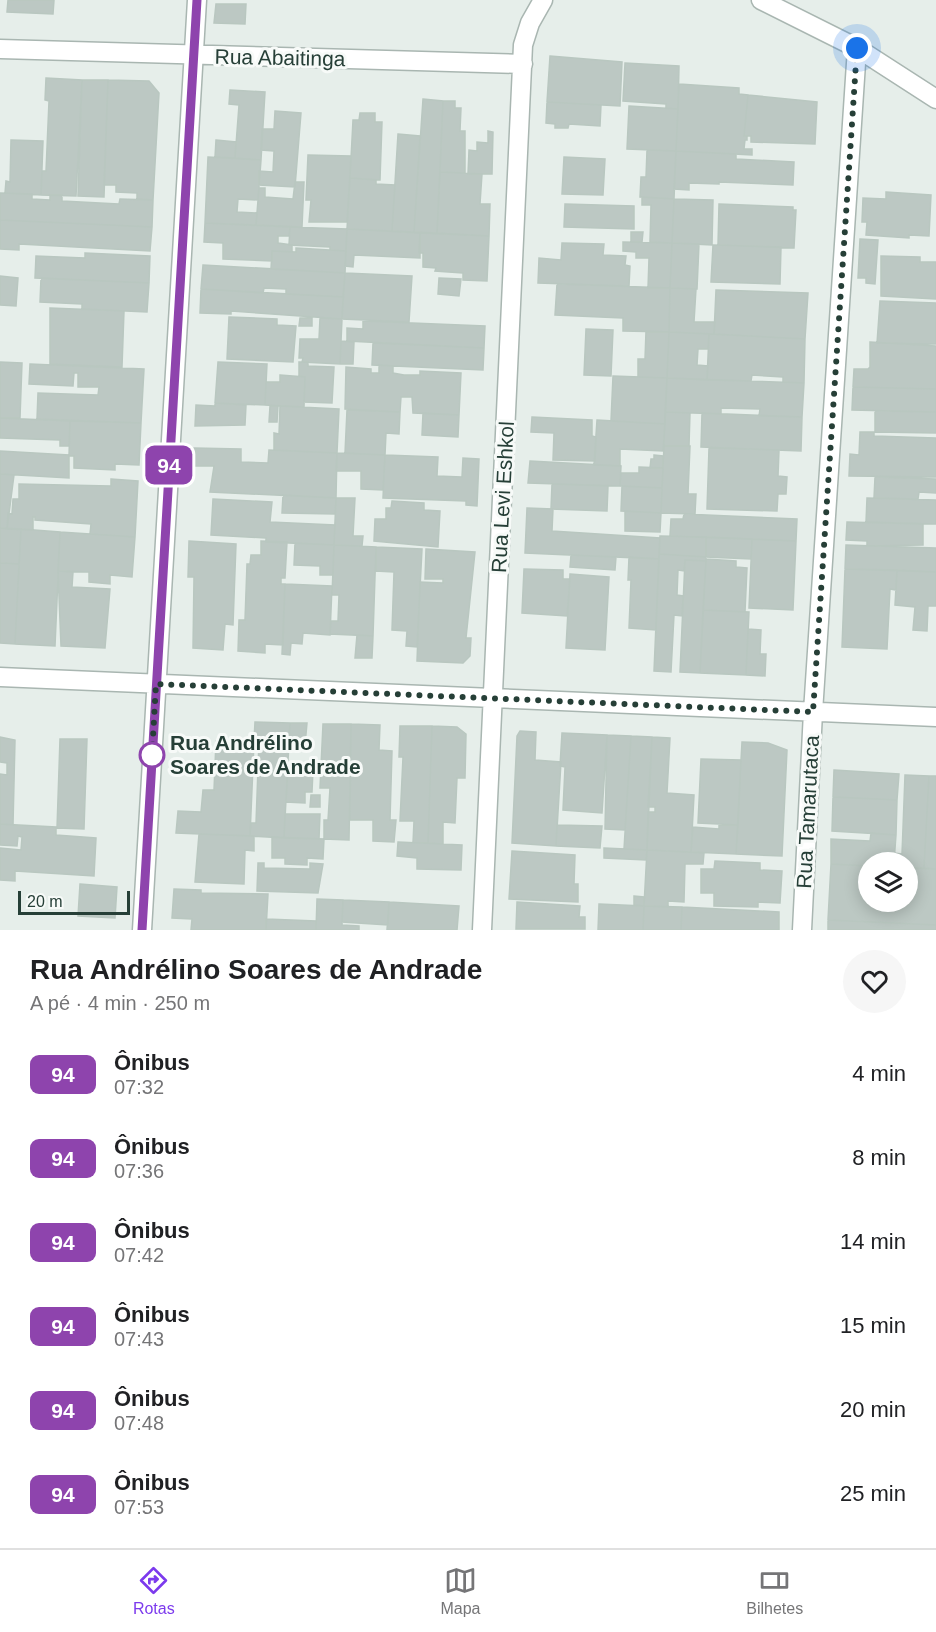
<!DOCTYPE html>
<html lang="pt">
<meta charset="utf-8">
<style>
body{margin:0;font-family:Helvetica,sans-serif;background:#f6f6f6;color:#202124;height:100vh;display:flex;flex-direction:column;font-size:22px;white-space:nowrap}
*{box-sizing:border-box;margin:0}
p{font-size:20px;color:#757577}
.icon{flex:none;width:33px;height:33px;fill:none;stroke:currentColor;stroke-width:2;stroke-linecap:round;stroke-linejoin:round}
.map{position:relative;height:930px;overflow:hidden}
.details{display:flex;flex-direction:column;background:#fff;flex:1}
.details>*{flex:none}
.badge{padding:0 12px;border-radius:9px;font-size:21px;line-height:39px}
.buttons{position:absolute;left:858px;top:852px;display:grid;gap:12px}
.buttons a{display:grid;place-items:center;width:60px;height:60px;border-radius:50%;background:#fff;box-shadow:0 3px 15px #0003;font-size:30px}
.scale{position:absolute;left:18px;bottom:15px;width:112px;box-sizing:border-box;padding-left:6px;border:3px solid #263f37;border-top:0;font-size:16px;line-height:21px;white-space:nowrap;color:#263f37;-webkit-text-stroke:4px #f7faf8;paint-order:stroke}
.you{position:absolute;width:30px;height:30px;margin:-15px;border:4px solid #fff;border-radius:50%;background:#1a73e8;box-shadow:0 0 0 9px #1a73e833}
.map>.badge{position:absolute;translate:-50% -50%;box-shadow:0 0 0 3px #fff}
.round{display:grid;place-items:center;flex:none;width:63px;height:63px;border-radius:32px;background:#f6f6f6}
.summary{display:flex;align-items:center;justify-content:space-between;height:102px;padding:0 30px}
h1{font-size:28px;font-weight:800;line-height:45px}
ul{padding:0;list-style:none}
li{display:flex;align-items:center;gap:18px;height:84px;padding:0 30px}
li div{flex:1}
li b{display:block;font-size:22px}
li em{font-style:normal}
li .badge{min-width:66px;font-weight:700;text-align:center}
.tabs{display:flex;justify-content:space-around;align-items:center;height:84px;border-top:2px solid #e0e0e0;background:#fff;font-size:16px;color:#757577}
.tabs a{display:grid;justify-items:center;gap:3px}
.tabs .selected{color:#7c3aed}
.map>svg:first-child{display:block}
.building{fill:#bcc8c3;stroke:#b9c7c0;stroke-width:1.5}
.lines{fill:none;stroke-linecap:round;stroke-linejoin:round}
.street-casing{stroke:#a9b6b1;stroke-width:21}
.street{stroke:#fff;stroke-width:18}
.line-casing{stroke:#fff;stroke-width:14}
.line{stroke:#8e44ad;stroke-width:9}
.walk{stroke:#263f37;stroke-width:6;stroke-dasharray:0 10.8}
.stop-dot{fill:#fff;stroke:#8e44ad;stroke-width:3}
.labels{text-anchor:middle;stroke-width:6;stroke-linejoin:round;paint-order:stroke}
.street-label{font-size:21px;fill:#263f37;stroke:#f7faf8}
.stop-label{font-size:21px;font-weight:bold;fill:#263f37;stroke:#f7faf8;text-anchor:start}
</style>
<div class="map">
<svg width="936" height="930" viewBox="0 0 936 930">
<rect width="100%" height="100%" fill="#e6eeea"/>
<path class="building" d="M8,0H54L53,14L7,12Z
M216,4H246L245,24L214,23Z
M550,56L622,62L620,106L547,102Z
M625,63L679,66L678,109L666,108V104L623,101Z
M46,78L82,80L76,196L41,195L42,171H46L49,101L45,100Z
M82,80H108L104,197L78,196Z
M108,80L149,81L159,93L153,200L137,199V193L116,192V185H104Z
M679,84L739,88V94L748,95L744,136H747V140H745L744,149H752V155L676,151Z
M230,90L265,92L261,160L235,158L239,105L229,104Z
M748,95L817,102L815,144L751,142V136H744Z
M423,99L443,101L437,233L414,232Z
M443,101H455V108H461L460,131H465V173L440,172Z
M547,102L601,105L600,126L569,124L568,128H555V124L546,123Z
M629,106L678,109L676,151L627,149Z
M275,111L301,113L295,187L259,185V171L273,172L274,151L261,150L262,129H274Z
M360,113H375V122H382L380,180L350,178L353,120H359Z
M488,131L493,132L492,174H468L469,150L477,151V142L488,143Z
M398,134L420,136L414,232L392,231Z
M11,140L43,141L41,195L5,193L6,181L10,182Z
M216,140L236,142L235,158L215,157Z
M647,150L676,151L674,199L640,197L641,177H646Z
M676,151L736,154V159L794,162L793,185L719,182V184L689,183V190L674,189Z
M308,155L351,156L347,222H309L311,200H306Z
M208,157L261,160L258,200L238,199L237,212L257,213L256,225L205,223Z
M564,157L605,159L603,195L562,194Z
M440,172L482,174L480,204H490L489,236L437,233Z
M350,178L376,180V184L395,185L392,231L347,229Z
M295,182H304L302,227L256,225L259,188H265V197L293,199Z
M886,192L931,195L929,236L909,235V238L866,235L867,222H862L863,198L886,199Z
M0,193L32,194V199L50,200V195H62V201L119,204L120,199L153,200L152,227L0,220Z
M642,197L674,199L672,243L650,242L651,205H642Z
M674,199L713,200L712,245L672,243Z
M565,204L634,206V229L564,227Z
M719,204L793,207V210H796L794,248L718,245Z
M0,220L152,227L150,251L19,244V250L0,249Z
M205,223L290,227L289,236H278V243L292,245V252L272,251V261L223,259V243L204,242Z
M290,227L347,229L346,251L330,250V247L289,245Z
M347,229L420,233V258L354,255L353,267L345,266Z
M631,232H643L642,242H631Z
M420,233L489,236L487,281L463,280V273L435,271L436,268L423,267V253H419Z
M860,239L878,240L875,284L866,283V278H858Z
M623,242L672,243L670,288H648L649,258H636V252L623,251Z
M562,243L604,244L603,255L626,256L625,265L630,266L629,286L538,283L539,258L561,260Z
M672,243L699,244L697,289L670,288Z
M713,245L781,247L780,284L711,282Z
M296,248L346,251L345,273L271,269L272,251L296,252Z
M85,253L150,256L149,283L35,278L36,256L85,258Z
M881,256L920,257V262H936V299L881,296Z
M203,265L345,273L343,297L286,294V289L264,288L263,293L201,289Z
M345,273L412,276L409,322L342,319Z
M0,276L18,278L16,306L0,305Z
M41,278L149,283L147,312L82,309V304L40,302Z
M439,278L461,279L459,296L438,294Z
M557,284L670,288L669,332L623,331V318L555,315Z
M670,288L696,289L694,322H715L714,334L669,332Z
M201,289L343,297L342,319L231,311V314L200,313Z
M716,290L808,293L805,339L714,334Z
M880,301L936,303V344L877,343Z
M50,308L124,311L122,367L50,364Z
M229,317L277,319V325L296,326L293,362L227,359Z
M300,318H312V326H299Z
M320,318L342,319L340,364L302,362L303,358H299L300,339H319Z
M363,321L485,326L484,348L347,341V328L363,329Z
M586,329L613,330L611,376L584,375Z
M646,331L669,332L667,378L638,377V359H645Z
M669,332L709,334L708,349H698L697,365L708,366L707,380L667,378Z
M709,334L805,339L804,383L783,382V377L752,375L751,381L707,380Z
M341,341L354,342L353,364H340Z
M870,342L936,346V389L853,387L854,369H868L870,367Z
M373,343L484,348L483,370L372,365Z
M0,362L22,363L20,418H0Z
M218,362L267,364L265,405L215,403Z
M299,362H308V366L334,367L332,403L304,402L305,377L299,376Z
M30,364L144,369L141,423L37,419L38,393L98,395L99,387H78V373H74L73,386L29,384Z
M379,365L393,366V373L404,375H420V371L461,373L459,415L413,413L412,397H401L400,412L345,409L346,367L371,369V373H379Z
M280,375L305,377L304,407L265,405L266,382H280Z
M613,376L667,378L665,424L611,421Z
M667,378L804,383L802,417L759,416L760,409L721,408V414L665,412Z
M853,387L936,389V412L852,410Z
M215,403L246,405L245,425L195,426L196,405L215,406Z
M270,406H278L277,422H269Z
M280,406L339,409L337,453L274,450V433L279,434Z
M347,410L400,412L399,434L386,433L385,455L345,453Z
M875,411L936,412V433L875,432Z
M665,412L690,413L689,446H664Z
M423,413L459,415L458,437L422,435Z
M702,413L802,417L801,451L701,447Z
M532,417L592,420V436L596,437L595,461L553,460L554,433L531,432Z
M0,418L70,421L69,446H60V440L0,438Z
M597,420L665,424L663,451L620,449V466L594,465Z
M70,421L141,423L139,465L115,464V470L74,468V456H69Z
M860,432H874V436L936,438V477L849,476L850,454L859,455Z
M664,446H690L688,494H696L695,514L661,513Z
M194,448L241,449V462L268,463L269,450L337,453L336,498L210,492L214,466H193Z
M709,448L779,450L778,476L787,477L786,494H778L777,511L707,509Z
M0,451L69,455V478L0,474Z
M337,453L385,455L383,490L361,489V471H336Z
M385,455L438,457L437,476L462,477L463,458L479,459L477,506L466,505V501L383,498Z
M654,455L663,456V468H650L651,459H654Z
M530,461L621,466L620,486L528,483Z
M639,467L663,468L662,488L620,486L621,473H639Z
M0,474L14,475L7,529L0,528Z
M875,477L936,479V493L919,492L918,499L874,498Z
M111,479L138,481L135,537L90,534L91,524L35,520V517H33V530L7,529L8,513L12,514L13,499H19V484L111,486Z
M552,484L608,486L607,511L551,509Z
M622,486L662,488L661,513L621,511Z
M283,495L336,498L335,514L282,513Z
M336,498H355L353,536H363L362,546L334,545Z
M867,498L936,500V524L866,522Z
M213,499L272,502L270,522L335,525L334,545L266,542V538L211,535Z
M392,501L424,503V510L440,511L438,547L374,541L375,519H386V508H391Z
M527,508L553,509L552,531L660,538L659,559L525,553Z
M625,511L661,513L660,532L625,531Z
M684,514L797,519L796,541L670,536L671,519H683Z
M847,522L923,524V545L867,546V541L846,540Z
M0,528L21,529L19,564L0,563Z
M21,529L60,532L55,646L15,644Z
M60,532L135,537L132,577L110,575V584L89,582V572L58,571Z
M660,536L706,537V557L659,554Z
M706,537L752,539L751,559L706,557Z
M752,539L796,541L793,610L749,608Z
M189,541L236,544L233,625L225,624L223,650L193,648L194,577H188Z
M261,541L287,542L285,578H281V584H285L283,645L265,644V653L238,651L239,620H245L247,564H250L251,555H261Z
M295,543L334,545L333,575H320V566L294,565Z
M334,545L376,547L373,636L330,634L331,621H338L339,595H332Z
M846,545L936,548V572L845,569Z
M376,547L422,549L417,647L406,646L407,631L392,630L394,572L376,571Z
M426,549L475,552L466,638H471L470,656L463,663L417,661L420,582L443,583V579H425Z
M659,554L706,557V561L685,560L684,571L678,570L677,595L683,596L682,616L674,615L671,672L654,671Z
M571,555L616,557L615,570L570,567Z
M629,557L659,559L656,630L629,628L631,580H628Z
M706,559L736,561V567L747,568L745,612L703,610Z
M685,560L706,561L700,673L680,672Z
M0,563L19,564L15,644L0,643Z
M524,569L563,570V579H570L567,616L522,613Z
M845,569L897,570L896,590L890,589L887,649L842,647Z
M897,570L936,572V606H928L927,631L913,630L915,607L895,605Z
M58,571L73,572L72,587L110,589L105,648L61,646Z
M570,574L609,577L605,650L566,648Z
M285,584L332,586L330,635L303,633L302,644L291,643L290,655L282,654Z
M703,610L749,612L746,675L700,673Z
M748,629L761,630L760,654H766L765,676L746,675Z
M357,635L373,636L372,658H355Z
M255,722L290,723L284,838L250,836L251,823H256L259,741H254Z
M290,723H307L305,745L289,744Z
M323,724H351L349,840L324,839V820H328L330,788H320Z
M351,724L380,725L379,750L392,751L390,820H396L394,842L373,841V820H350Z
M400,726H432L428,843H413L414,821H400L403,757H399Z
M432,726L457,727L466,734L465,778H457L455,823L443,822V844L428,843Z
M520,731L536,732L535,760L561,762L556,846L512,843L517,736Z
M562,733L607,735L602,813L563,810L565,767L560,766Z
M607,735L631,736L625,830L605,829Z
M631,736L652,737L647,850L624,849Z
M0,737L15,740L13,825L0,824V774L7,775V763L0,762Z
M652,737L670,738L667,793L694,795L691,852L647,850L648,812H655V807H648Z
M60,739H87L84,829L57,828Z
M216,741L254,742L250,836L176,833L178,811L201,812L203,790H214Z
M742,742L768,743L787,750L782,856L736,854Z
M701,759L741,760L738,825L698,823Z
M288,769L313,770L312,792H305V803L286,802Z
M834,770L899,774L897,800L833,797Z
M905,775L929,776L924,868H908V862H894V853L902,854Z
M929,776H936V869L924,868Z
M311,795H320V807H310Z
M833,797L897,800L896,835L832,831Z
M285,814H320L319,839L284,838Z
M0,824L56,827V835L96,838L94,876L15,871V881L0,880V848L21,850L22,837L18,836L17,846L0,845Z
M557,825L602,826L600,848L556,846Z
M719,825H738L736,854L691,852L693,827L719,829Z
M871,833L896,835L894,862H868V866L831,864V839L870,841Z
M199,834L254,836V851L245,850L244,884L195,882Z
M272,837L324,839L323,859L307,858V865L285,864V858H272Z
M398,842L462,845L461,870L417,869V858L397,856Z
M604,848L647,850L646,860L604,858Z
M647,850L704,853L703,864H685L684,902L668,901V907L644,906Z
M512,851L575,855L574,884H578V902L509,899Z
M715,861L760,863V870L782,871L780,903L758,902V907L714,906V893H701V869H714Z
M258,863H264V868L310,869V863L323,864L318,893L257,891Z
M831,864L868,866V902H908V868L936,869V925L828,920Z
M80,884L117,887L115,918L78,916Z
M174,889L201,890V893L268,894L266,930H191L192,919L172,918Z
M634,896L644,897V906L634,905Z
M317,899L343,900L342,925L359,926V930H316Z
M343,900L389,902L388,925L342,922Z
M389,902L459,906L457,930H387Z
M517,902L580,906L579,917H585V929H516Z
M599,904L644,906L643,930H598Z
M644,906L682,907L681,930H643Z
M682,907L779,912V930H681Z
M266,919L316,921V930H266Z
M828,920L936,925V930H828Z"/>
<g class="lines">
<defs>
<path id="street" d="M761,0L857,48L936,99
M0,49L523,64
M0,677L936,717
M142,930L197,0
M482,930L523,45L530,23L543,0
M802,930L813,712L857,48"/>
</defs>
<use href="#street" class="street-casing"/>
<use href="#street" class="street"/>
</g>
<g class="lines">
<defs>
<path id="line" d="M142,930L197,0"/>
</defs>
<use href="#line" class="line-casing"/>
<use href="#line" class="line"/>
<path class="walk" d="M152,755L156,684L813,712L857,48"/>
</g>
<circle class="stop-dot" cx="152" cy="755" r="12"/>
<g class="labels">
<g class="street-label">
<text transform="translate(280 58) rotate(1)" y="7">Rua Abaitinga</text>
<text transform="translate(503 497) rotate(-87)" y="7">Rua Levi Eshkol</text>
<text transform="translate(808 812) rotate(-87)" y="7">Rua Tamarutaca</text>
</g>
<g class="stop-label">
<text x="170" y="750">Rua Andrélino<tspan x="170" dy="24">Soares de Andrade</tspan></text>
</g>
</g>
</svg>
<div class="buttons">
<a><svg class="icon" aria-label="layers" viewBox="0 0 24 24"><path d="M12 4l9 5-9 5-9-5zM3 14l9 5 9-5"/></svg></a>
</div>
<div class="scale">20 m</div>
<div class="you" style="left:857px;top:48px"></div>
<b class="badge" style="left:169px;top:465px;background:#8e44ad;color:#fff">94</b>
</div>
<section class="details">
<div class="summary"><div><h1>Rua Andrélino Soares de Andrade</h1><p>A pé · 4 min · 250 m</p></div><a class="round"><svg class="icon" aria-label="heart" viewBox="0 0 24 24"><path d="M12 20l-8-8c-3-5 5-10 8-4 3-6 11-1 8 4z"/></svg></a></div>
<ul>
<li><span class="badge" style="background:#8e44ad;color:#fff">94</span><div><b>Ônibus</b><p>07:32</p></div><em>4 min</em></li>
<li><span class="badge" style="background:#8e44ad;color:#fff">94</span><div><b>Ônibus</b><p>07:36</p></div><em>8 min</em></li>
<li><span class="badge" style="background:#8e44ad;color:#fff">94</span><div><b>Ônibus</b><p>07:42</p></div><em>14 min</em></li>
<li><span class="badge" style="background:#8e44ad;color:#fff">94</span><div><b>Ônibus</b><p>07:43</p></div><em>15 min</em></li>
<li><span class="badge" style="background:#8e44ad;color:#fff">94</span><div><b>Ônibus</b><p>07:48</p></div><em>20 min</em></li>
<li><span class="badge" style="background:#8e44ad;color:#fff">94</span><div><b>Ônibus</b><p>07:53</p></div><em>25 min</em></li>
</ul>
</section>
<nav class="tabs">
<a class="selected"><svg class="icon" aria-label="directions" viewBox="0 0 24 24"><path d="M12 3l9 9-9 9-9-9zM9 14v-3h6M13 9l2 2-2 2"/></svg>Rotas</a>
<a><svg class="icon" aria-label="map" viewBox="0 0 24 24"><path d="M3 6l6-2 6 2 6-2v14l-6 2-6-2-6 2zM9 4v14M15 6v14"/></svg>Mapa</a>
<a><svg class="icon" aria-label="tickets" viewBox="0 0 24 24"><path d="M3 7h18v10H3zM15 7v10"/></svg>Bilhetes</a>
</nav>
